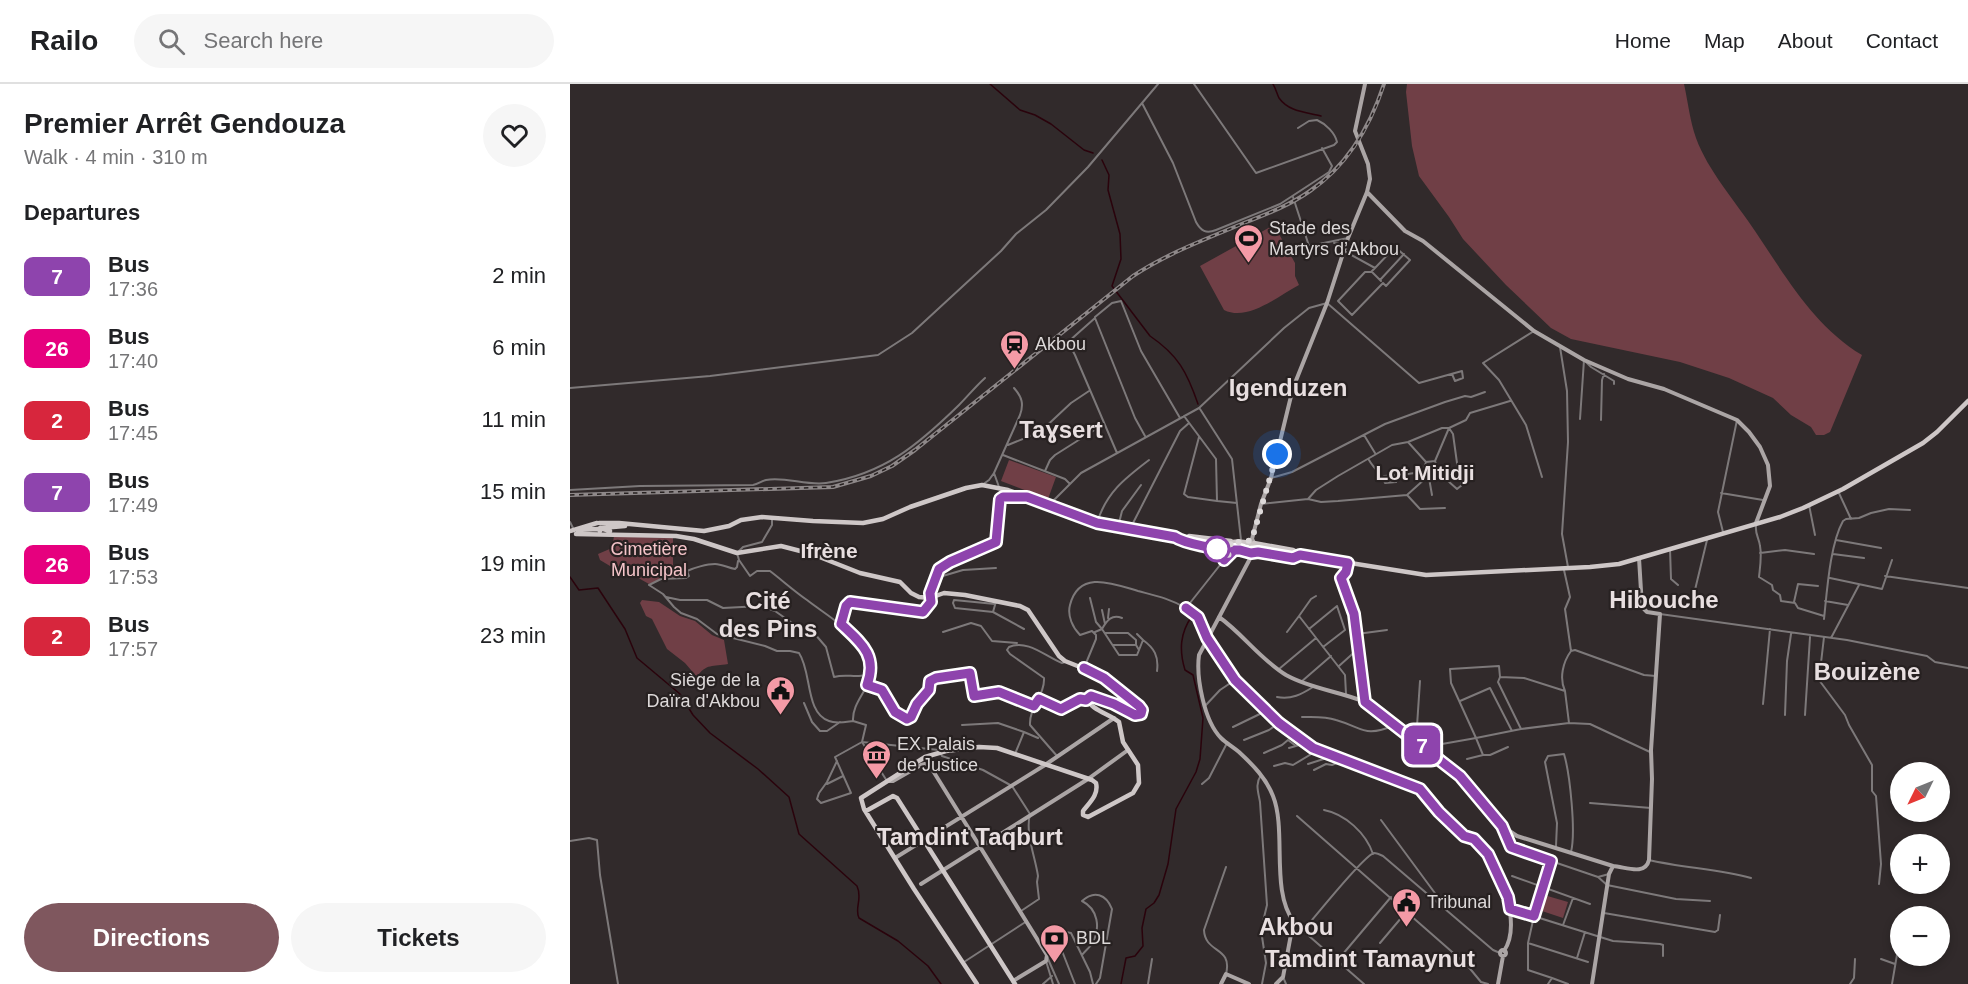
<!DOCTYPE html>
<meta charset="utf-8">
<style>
body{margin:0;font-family:Arial,sans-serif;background:#f6f6f6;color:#202124;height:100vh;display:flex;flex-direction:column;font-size:22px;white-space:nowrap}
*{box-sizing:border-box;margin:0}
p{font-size:20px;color:#757577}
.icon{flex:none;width:33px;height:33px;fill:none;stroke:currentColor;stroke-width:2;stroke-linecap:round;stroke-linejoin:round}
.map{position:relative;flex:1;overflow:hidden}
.panel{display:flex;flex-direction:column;background:#fff;width:570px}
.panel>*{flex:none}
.badge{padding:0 12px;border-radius:9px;font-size:21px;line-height:39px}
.needle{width:39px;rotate:227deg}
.controls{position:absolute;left:1320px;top:678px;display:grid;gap:12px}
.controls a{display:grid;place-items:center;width:60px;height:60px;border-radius:50%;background:#fff;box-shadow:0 3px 9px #0003;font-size:30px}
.you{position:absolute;width:30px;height:30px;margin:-15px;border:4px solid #fff;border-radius:50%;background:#1a73e8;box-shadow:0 0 0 9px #1a73e833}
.map>.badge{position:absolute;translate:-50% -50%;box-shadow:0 0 0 3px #fff}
h2{padding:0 24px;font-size:22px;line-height:54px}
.round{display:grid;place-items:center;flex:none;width:63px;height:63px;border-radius:32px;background:#f6f6f6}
.summary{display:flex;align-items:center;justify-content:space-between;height:102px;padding:0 24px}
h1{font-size:28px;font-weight:800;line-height:45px}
.button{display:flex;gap:12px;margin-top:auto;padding:12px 24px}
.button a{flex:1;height:69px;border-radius:36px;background:#7f575e;color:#fff;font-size:24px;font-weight:800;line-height:69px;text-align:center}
.button a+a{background:#f6f6f6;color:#202124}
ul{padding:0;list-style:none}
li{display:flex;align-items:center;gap:18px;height:72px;padding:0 24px}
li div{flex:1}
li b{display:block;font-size:22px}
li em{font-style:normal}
li .badge{min-width:66px;font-weight:700;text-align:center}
header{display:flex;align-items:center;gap:36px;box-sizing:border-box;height:84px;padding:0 30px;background:#fff;border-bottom:2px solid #e0e0e0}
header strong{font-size:28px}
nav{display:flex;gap:33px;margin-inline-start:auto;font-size:21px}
.search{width:420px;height:54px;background:#f6f6f6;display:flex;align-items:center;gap:15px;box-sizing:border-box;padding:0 21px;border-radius:33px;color:#757577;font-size:22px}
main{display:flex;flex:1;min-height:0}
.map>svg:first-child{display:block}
.green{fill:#703f46}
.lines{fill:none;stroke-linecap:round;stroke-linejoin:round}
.stream{stroke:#2a030c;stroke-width:1.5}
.primary-tunnel{stroke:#4b4445;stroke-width:4.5;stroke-dasharray:4.5 2;stroke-linecap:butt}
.street{stroke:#7d797a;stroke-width:2}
.secondary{stroke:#aba5a5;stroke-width:4}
.primary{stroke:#cec7c7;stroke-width:4.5}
.rail-casing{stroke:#8e8889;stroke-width:4}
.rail{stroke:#272121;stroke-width:1.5;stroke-dasharray:4.5;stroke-linecap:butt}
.line-casing{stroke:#fff;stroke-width:14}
.line{stroke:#8e44ad;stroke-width:9}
.walk{stroke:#ddd9d9;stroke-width:6;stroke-dasharray:0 10.8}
.stop-dot{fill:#fff;stroke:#8e44ad;stroke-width:3}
.labels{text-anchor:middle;stroke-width:4.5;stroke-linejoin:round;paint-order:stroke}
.poi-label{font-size:18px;fill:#ddd9d9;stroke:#272121;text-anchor:start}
.park-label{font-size:18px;fill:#f5c4c9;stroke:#272121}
.quarter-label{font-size:21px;font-weight:bold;fill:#e8dfe0;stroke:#272121}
.district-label{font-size:24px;font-weight:bold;fill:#e8dfe0;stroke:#272121}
</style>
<header>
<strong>Railo</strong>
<div class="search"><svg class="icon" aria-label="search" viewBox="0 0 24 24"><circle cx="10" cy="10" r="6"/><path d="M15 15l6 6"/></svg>Search here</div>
<nav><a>Home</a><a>Map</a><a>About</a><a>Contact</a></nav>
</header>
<main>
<section class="panel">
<div class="summary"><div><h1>Premier Arrêt Gendouza</h1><p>Walk · 4 min · 310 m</p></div><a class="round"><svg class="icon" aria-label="heart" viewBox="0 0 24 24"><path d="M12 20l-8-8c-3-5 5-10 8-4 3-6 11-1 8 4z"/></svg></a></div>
<h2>Departures</h2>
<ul>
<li><span class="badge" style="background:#8e44ad;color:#fff">7</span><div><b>Bus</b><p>17:36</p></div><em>2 min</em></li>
<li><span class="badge" style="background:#e6007e;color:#fff">26</span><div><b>Bus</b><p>17:40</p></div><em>6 min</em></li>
<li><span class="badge" style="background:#d7263d;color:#fff">2</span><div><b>Bus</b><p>17:45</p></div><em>11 min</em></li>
<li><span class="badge" style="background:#8e44ad;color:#fff">7</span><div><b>Bus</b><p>17:49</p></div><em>15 min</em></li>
<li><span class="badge" style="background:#e6007e;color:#fff">26</span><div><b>Bus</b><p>17:53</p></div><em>19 min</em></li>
<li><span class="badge" style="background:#d7263d;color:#fff">2</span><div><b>Bus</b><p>17:57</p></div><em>23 min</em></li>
</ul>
<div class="button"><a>Directions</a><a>Tickets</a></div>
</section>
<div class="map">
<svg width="1398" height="900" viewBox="0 0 1398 900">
<rect width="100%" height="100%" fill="#312a2b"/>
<path class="green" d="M837,0H1114C1118,18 1120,37 1126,54C1138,87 1166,118 1185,147C1216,193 1244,242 1292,271L1260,348L1254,351H1246L1241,343L1221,331L1203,314L1159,294L1110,278L1001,255L981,244L936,201L893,155L879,133L849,92L842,62L836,8Z
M704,141L725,179V192L729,201C708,212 678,238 654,226L630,182Z
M439,376L486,393L478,415L431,397Z
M44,452L103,454V481L113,485V493L91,495L79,500L63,491L50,488L30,476L28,470L42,464Z
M72,516L89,518L110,532L125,537L142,551L154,556L158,580C143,583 136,579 127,593L115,579L97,565L82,535L76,532L70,519Z
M974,811L998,818L993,834L969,826Z"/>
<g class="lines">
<path class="stream" d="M420,0L450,26L465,31L481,40L514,66L523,69
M703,0C706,5 707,10 709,14C719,28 736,28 751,32
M532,76L539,91L538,106L550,150L551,175L542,202L580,252C608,271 617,288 628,320
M0,493L9,506L28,504L55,545L67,574L110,610L123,631L140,649L188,685L219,713L229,750L287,802C293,815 284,824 289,834L328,857L358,882L371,900
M551,900L556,874L565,872L573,862L572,844L576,825L584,819L589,811L598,780L606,725L626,688L630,675L633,634L623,591L615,586C609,566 610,549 622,532"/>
<path class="primary-tunnel" d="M654,460L692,465"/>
<path class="street" d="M624,0L686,89L764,61L767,58C765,49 756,40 747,36L739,37L728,44
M572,19L603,79L626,138C631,147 636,150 646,146L710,120L753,92L759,88L762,82L752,64
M723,113L739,162L778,154
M764,159L776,161
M774,167L805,184L825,163L840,176L816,202L813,199L782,231L768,217L795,188H801L805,184
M802,188L811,197
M810,196L834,170
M525,233L542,219L551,217L571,267L610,334
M964,247L913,279L929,296L956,341L972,393
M990,263L997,307L998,358L992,450L998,483
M1016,278L1021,283L1044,297V300
M0,304L140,292L308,271L342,249L431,167L446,150L476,126L518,83L588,0
M630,325L662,375L671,456
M614,332L646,375L647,417L667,419
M1010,335L1014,276
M1031,336L1032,296L1034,290
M794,351L805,369
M629,353L614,410L618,413L647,417
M838,358L856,378
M438,361L470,348L501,319L519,307
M547,369L505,271L498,258L525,234L565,334L575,352
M433,371L495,395L499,399
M799,376C804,385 812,390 815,399L826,398L829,391L853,388
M865,377L879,344L896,336L900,329L940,317
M475,387L480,376L485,371L534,340
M424,389L429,403
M814,392L829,391
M701,394L722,388L815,340L875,318L895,312L901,313L915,308
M859,394L862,411
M412,401L419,396L424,389L450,331C454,320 452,313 444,304
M0,406L70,402L183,401C188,400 192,397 196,396C214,392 237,402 256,399C314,390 348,361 389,321C398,312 405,303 415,294
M1268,407L1281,435
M1151,409L1193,416
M838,412L850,425L875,424
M738,415L746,406L768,392L822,361L838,358L872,344H879L883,350L887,379L892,401L887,405L869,389L857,393L853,388L856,378L865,377L869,389
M691,420L738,415L751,418L768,417L837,411L857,393
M479,421L511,389L629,324L714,244L739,224L757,219L849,299L892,287L893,294L885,297L882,290
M1239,421L1245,451
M202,435V441L192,458L173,463L167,469L169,476L180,492L187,487H200C213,497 224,507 237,516C257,532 308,560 301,590C298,607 282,619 283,637L296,641L292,658L317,697
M0,438L4,446
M527,439C536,409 554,395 579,376
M1186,442C1185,450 1189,454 1190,462C1192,472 1190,483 1189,493L1202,501L1203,506L1210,511L1211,517L1225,519L1228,524L1254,532
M548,443L552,427L571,401
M561,443L610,347L619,339
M1153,448L1148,428L1167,336
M1137,456L1124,510L1127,512L1140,514
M1266,456L1311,464
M646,465L652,467L654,476
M1100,465L1101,495L1108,501
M1190,469L1215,466L1244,470
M1263,470L1294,474
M168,477L167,483L165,485C158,484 152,480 145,480C137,480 123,484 117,487L119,492L116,494L91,495L79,501L93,510L104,523L111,529L127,535L147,550L195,562L207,567H220L229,569C242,588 235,629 259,637C266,640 275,638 283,637
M778,480L776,488L771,494L784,530L794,597L795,618
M994,486L1000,513L995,525L1001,567C993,578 989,594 995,607
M1315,492L1398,504
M366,494L393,486L426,484
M1260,494L1312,505L1322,476
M746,512L741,515L729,532L775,591L776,610
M96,513L110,516H137L153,524L191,522L205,527L225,541L236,544L244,549L256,563L264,593C278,589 289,596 302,588
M520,514L526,538L532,545C537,536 542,530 552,534
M1255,517L1278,521
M1224,518L1228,500L1248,502
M425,521L423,528L454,545
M616,524L628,533L637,553
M532,526L535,540
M423,528L385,524L383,519L384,516L425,520L427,518
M1090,530L1277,556L1357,572L1365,578L1398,584
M538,534L539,525
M1254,535C1257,507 1260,460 1273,437L1276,435L1289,434L1301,429L1319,425L1340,426
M271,540L276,522L280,518L349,529L353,528L361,518L360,509L369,485L380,478L426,458L431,414L455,413
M631,542L641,546
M739,545L767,522L775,546L753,563
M373,548L401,539L411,542L422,557L447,559
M525,548L532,545L549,571H567L573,556C584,564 589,572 587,587
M717,548L729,532
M535,549H558L566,556V561
M567,550L573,556
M787,550L817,546
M1254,553L1249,596L1275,631L1279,641L1302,681V707L1306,712L1311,780L1309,800
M1261,554L1289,501
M543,561H566L569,566
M1001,567L1005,566L1074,591L1086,592
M769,582L789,564
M514,584L526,555V551L522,547L510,551C503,544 497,532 500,521C509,485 544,500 568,507C587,512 598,514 616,524L654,476L664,467
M709,585L746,554
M930,593L954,594L995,607L999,639
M731,598L761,572
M298,601L312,606L325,628L337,635L341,633L347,620L359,606L360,597L366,594L400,589L402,593L404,612L429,608L464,622
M707,613C721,616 732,610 743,603
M470,615L491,625L510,615L516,616
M890,617L920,604L942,647
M234,619L242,638L250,647H257L270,638
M1193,620L1200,545
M635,622L650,606L665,596
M1215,631L1217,577L1221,550
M1235,631L1240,553
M732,633C743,633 755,632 766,636C794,644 794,654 825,641
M392,641L428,639L454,648
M663,643L696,627
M951,645L999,639L1020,640L1080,668
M674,656L699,646L709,639
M846,657L850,597
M855,663L906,654L881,599L880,585L929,582L930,593L928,598L951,645L906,654L913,671L897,675
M719,664L736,659
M694,669L712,661L718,656L726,662
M445,670L454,648L468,654
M913,671H920L938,663
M487,672L460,641C459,623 475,611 474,594L440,570L437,566L439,563C458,555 476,573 492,579L495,578
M267,677L257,698L249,709L247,715L251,719L281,709L265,673L292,658L369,666L372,672L413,686L442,702L460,730C455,749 465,772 468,792L467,798L469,815L451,827
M738,680L760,673
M704,682L715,679L723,681L748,666
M744,686L756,680L762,681L769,678
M691,691C685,700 688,707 690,718L697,821L691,846L696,879L692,900
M257,700L273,692
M632,700L639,694L657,659
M1020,719L1081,724
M754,726C775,730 796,749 803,770
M727,732L897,881L911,898L918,900
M811,736L870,816L872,821
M932,742L941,763L981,777L964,832L958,859V886L982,894L978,900
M0,757L19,754L27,756L30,791L48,900
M986,762L987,739L975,678L978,672L994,670C1000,690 1006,748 1001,768
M1079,776C1113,784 1148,785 1181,794
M981,777L1028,793L1037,801L1106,815L1140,817
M942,792L1020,820
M1028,793L1039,790
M941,825L1043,857L1090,860L1093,861V872
M1034,829L1145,848L1148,846L1150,831
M993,841L1003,814
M731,842L736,843C746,832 794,771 804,769C806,769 811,771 813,772L923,866L930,869
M731,845L794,900
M485,849L505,900
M810,859L837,827
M958,859L1018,878
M475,865V853L491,847L501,849L520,888L523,900
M512,871C515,867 519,864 522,860C531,844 528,825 512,817C524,806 536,810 542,825L530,894L526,900
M1007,874L1015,848
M478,875L489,900
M1311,875L1325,880
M476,877L483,900
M767,877L821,813
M394,878L457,837
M656,890C663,862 635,870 634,846L656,783
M713,893L716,900
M982,894L998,900
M473,900L482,892
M578,900L582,875
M1280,900L1284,894L1285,875
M1322,900L1329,859"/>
<path class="secondary" d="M797,108L835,147L853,157L964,247L1014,276L1058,295L1094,305L1167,336L1179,348L1190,363L1198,381L1200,402L1186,439
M684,459L682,455L691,420L701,394L723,304L757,219L778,154L797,108L800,95L798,80L785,47L795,0
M683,469L629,571C626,593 634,637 651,654C656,659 663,663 669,668C683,681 696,694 703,712C717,747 700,807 724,838
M649,533C673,550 690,575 716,591C741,605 769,607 795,618L890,692L932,742L947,752L1043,782
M637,554C665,599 697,633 741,662C771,682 811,686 843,702C855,708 862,721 872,730C879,737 886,748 895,752C898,754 901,754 904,755C908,758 913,764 916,768C933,790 951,842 934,867
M317,697H323L351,681L355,680L360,682L477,871L476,877L443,897
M325,774L475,681L544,634
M351,800L518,695L558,666
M721 843a5 5 0 1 1 10 0a5 5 0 1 1-10 0Z
M930 869a3 3 0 1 1 6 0a3 3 0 1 1-6 0Z
M651,900L656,890L679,900
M706,900L713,893L722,845
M928,900L933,872
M1022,900L1039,790L1043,782C1056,783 1075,792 1079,776L1082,695L1081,666L1090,530L1077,528L1072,523L1069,474"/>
<path class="primary" d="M29,439H49L134,447L159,442L171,436L192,433L243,437L293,439L313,435L340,423L396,404L412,401L438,406L527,439L654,460
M30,444L40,447
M31,444L55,442
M7,446L28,445L30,447
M0,447L27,439
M6,450L106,452L124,455L167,469L211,462L242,470L290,489L330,498L341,509L349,513L360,514L374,509L395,511L450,522L458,526L489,572L495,577L525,589L571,624V630L567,632L544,620L521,612L517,614C520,626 540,630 549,638L553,658L568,681L569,699L563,709L518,733L513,731V727C519,719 529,711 526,699L522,696L427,664L409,663L376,667L355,673L291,714L294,725L344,805L407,900
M619,452L661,457
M627,459L664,466C671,465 678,470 685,468L687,463C683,458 665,456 660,459V465
M684,459L723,466L728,469
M692,465L856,491L1020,483L1049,480L1210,433L1233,424L1273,405L1353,359L1367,348L1398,317
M683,469L723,474L730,471
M296,727L323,712L327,714L445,900"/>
<defs>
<path id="rail" d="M0,411L263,403L301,392L322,382L345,366L563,192C598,169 636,155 674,139C697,130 720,121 740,107C778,81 800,43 814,0"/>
</defs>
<use href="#rail" class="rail-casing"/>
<use href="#rail" class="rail"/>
</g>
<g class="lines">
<defs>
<path id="line" d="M514,584L534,594L569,622L572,626L571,630L565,631L544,620L521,612L516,616L510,615L491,625L469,615L464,622L429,608L404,612L400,589L366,594L360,597L359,606L347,620L341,633L337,635L325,628L312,606L297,601C308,571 291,559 271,540L276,522L280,518L353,528L361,518L360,509L369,485L380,478L426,458L430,415L433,413H457L527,439L605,453C617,461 637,461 652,467L654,476L664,466H670L681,469L688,468L723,474L730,471L778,479L776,488L771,494L784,530L795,618L890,692L932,742L941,763L981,777L964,832L940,825L938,813L918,770L904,755L894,752L869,728L850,705L743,664L709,639L665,596L637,554L628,533L616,524"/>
</defs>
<use href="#line" class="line-casing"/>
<use href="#line" class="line"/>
<path class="walk" d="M647,465L652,467L654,476L659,470L661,457L675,459L682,455L707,370"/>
</g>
<defs>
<symbol id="stadium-pin" viewBox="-11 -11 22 30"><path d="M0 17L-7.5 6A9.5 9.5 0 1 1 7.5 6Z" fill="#f49aa6" stroke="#272121"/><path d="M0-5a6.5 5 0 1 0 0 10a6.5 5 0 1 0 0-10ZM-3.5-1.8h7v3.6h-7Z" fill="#111"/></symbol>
<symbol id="station-pin" viewBox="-11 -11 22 30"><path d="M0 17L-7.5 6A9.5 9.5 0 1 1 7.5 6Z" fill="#f49aa6" stroke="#272121"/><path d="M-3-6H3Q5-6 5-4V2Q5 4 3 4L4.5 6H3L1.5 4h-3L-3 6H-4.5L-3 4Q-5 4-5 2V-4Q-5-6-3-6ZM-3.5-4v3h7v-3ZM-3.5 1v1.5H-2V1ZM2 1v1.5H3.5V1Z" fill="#111"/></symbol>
<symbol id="civic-pin" viewBox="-11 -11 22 30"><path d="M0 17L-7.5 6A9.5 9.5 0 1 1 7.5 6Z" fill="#f49aa6" stroke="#272121"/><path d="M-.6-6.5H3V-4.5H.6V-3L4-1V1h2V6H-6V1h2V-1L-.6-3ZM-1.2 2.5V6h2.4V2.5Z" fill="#111"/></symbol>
<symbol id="museum-pin" viewBox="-11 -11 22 30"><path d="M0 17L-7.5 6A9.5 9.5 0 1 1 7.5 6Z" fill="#f49aa6" stroke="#272121"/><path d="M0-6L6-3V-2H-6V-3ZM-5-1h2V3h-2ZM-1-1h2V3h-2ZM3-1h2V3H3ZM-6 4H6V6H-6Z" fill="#111"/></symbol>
<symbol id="bank-pin" viewBox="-11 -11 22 30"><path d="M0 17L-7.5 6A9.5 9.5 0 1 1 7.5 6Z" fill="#f49aa6" stroke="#272121"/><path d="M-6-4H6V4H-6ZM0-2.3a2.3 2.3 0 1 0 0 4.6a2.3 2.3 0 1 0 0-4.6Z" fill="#111"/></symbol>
</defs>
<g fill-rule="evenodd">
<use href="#stadium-pin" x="662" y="138" width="33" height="45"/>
<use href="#station-pin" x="428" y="244" width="33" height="45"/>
<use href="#civic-pin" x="194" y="590" width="33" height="45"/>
<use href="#museum-pin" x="290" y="654" width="33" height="45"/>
<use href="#civic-pin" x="820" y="802" width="33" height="45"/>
<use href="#bank-pin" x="468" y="838" width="33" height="45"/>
</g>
<circle class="stop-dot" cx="647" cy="465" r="12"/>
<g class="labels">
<g class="poi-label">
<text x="699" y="150">Stade des<tspan x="699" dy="21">Martyrs d’Akbou</tspan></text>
<text x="465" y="266">Akbou</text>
<text x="190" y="602" text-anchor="end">Siège de la<tspan x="190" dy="21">Daïra d'Akbou</tspan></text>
<text x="327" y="666">EX Palais<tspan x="327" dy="21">de Justice</tspan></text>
<text x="857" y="824">Tribunal</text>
<text x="506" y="860">BDL</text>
</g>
<g class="park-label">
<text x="79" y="471">Cimetière<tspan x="79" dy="21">Municipal</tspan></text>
</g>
<g class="quarter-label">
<text x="855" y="396">Lot Mitidji</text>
<text x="259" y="474">Ifrène</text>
</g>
<g class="district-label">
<text x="718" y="312">Igenduzen</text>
<text x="491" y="354">Taɣsert</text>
<text x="1094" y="524">Hibouche</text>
<text x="198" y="525">Cité<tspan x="198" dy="28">des Pins</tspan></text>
<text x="1297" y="596">Bouizène</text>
<text x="400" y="761">Tamdint Taqburt</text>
<text x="726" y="851">Akbou</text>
<text x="800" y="883">Tamdint Tamaynut</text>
</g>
</g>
</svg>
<div class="controls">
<a><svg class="needle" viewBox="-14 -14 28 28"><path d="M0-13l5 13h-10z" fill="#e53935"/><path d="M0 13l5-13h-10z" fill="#757577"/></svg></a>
<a>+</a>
<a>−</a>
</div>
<div class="you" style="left:707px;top:370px"></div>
<b class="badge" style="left:852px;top:661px;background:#8e44ad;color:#fff">7</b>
</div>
</main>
